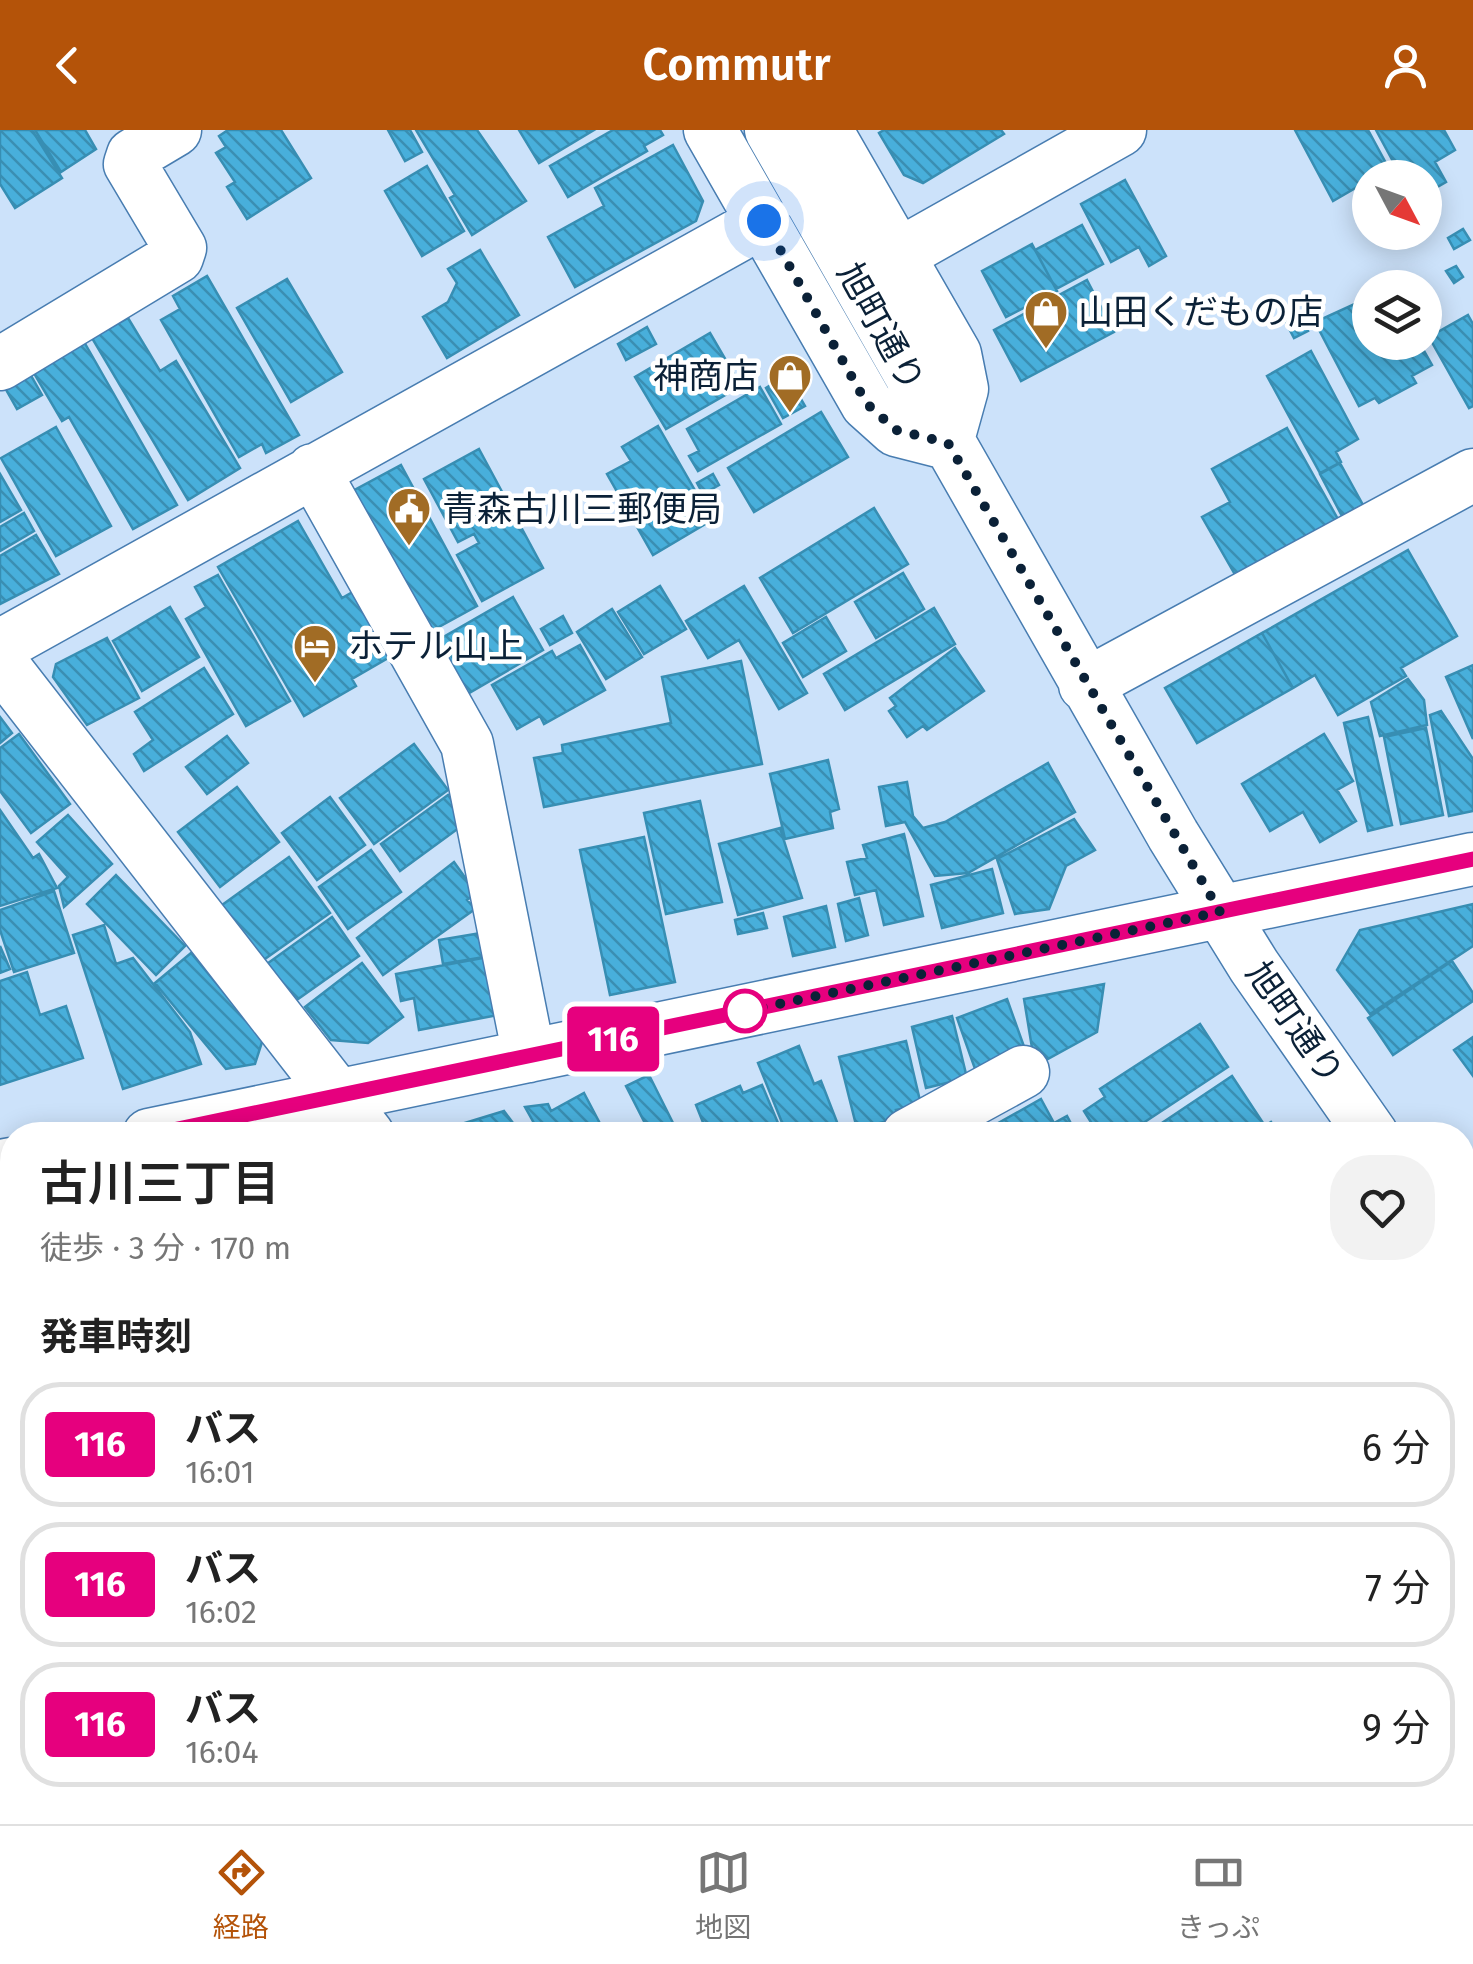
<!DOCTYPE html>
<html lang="ja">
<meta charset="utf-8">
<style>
body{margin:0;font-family:"Fira Sans","Noto Sans JP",sans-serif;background:#f2f2f2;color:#222;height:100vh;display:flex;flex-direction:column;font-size:38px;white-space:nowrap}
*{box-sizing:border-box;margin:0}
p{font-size:32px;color:#767676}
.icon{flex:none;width:55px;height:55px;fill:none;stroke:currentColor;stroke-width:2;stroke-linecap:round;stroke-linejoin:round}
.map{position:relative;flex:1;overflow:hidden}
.details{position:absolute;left:0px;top:992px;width:1475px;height:702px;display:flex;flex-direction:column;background:#fff;border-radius:40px 40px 0 0;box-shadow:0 5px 25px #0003}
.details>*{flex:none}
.badge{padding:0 20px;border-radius:8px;font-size:35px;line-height:65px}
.needle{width:65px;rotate:131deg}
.controls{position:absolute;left:1352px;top:30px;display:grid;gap:20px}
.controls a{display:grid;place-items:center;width:90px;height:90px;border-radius:50%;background:#fff;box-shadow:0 5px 25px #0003;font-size:50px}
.you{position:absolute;width:50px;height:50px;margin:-25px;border:8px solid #fff;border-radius:50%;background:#1a73e8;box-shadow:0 0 0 15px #1a73e833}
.map>.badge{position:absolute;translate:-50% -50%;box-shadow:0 0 0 5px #fff}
h2{padding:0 40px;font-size:38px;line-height:90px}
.round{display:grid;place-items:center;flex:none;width:105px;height:105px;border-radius:40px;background:#f2f2f2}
.overview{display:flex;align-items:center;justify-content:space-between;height:170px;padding:0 40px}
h1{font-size:48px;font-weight:600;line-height:75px}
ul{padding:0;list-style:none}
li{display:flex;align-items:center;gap:30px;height:125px;margin:0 20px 15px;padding:0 20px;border:5px solid #e0e0e0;border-radius:40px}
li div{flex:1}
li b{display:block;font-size:38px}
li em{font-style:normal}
li .badge{min-width:110px;font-weight:700;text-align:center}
header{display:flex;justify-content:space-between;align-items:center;height:130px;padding:0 40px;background:#b45309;color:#fff;font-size:45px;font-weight:600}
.tab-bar{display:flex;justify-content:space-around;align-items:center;height:140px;border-top:2px solid #e0e0e0;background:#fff;font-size:28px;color:#767676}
.tab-bar a{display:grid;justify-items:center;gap:5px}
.tab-bar .selected{color:#b45309}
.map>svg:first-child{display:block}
.building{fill:url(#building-back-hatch);stroke:#378eb3;stroke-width:2.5}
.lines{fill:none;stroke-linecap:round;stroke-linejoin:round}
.minor-casing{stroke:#487db1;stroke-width:55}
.minor{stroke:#fff;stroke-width:52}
.line-casing{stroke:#fff;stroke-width:22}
.line{stroke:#e6007e;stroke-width:15}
.walk{stroke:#0b2137;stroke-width:10;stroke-dasharray:0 18}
.stop-dot{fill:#fff;stroke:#e6007e;stroke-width:5}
.labels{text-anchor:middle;stroke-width:9;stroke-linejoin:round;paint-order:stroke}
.poi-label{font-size:35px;fill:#0b2137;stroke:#fff;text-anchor:start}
.street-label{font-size:35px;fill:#0b2137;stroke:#fff}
</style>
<header><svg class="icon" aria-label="back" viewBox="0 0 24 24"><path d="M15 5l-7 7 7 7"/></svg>Commutr<svg class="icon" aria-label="person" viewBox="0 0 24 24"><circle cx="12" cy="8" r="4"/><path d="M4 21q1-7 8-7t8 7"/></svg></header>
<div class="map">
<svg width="1473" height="1694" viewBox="0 0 1473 1694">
<defs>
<pattern id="building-back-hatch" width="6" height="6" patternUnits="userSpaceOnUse" patternTransform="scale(2.5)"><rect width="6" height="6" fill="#48afdb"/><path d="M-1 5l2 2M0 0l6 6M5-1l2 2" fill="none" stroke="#3a8eb2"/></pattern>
</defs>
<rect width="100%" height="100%" fill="#cce2fa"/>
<path class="building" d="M0,0H32L62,48L15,78L0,54Z
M35,0H85L96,19L61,42Z
M228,0H281L311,48L247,89L227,57L235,52L216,23L226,17L219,6Z
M388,0H410L422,22L405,31Z
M416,0H477L526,71L472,105L450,68L455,65Z
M519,0H594L539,33Z
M613,0H660L663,5L644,16L647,21L568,67L550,36Z
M884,0H1001L1004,4L923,53L904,45L879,3Z
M1295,0H1368L1394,48H1370V76L1359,56L1333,71Z
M1376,0H1444L1455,20L1435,32L1446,52L1425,64V48H1402Z
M673,15L703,71L696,91L575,157L548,107L604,76L595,58Z
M427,36L464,101L422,126L385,61Z
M1125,50L1166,126L1149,136L1139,117L1111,132L1081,74Z
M1082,95L1103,134L1056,159L1035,120Z
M1463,99L1470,110L1454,119L1448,108Z
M1032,114L1057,161L1006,187L982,141Z
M480,120L519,185L447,228L423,187L448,172L457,153L448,139Z
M1456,136L1463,147L1454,153L1446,141Z
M207,146L299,305L266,323L262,314L239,327L161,190L180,179L173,166Z
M287,149L342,242L291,272L237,178Z
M1087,150L1114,202L1021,251L994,200Z
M1370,167V212H1419L1432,235L1412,246L1416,253L1379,273L1375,268L1359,276L1315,192Z
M1294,175L1308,201L1294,208L1281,183Z
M1468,185L1473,194V276L1469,278L1429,207Z
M128,188L160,241L176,231L240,338L188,370L92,208Z
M647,197L656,214L626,230L618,214Z
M79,203L177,375L133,399L69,287L62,291L28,233Z
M710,203L741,256L666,299L635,247Z
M1311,221L1358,309L1336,322L1341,332L1320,343L1267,246Z
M25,235L42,265L17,279L0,249Z
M787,245L805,276L783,288L766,258Z
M760,257L781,294L698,341L689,326L699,321L687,299Z
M821,282L848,327L754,382L728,338Z
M658,296L712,390L653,425L607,344L631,331L622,317Z
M56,297L111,396L56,426L1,328Z
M1287,298L1339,391L1237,448L1202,387L1230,372L1212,339Z
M479,319L543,438L482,471L457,425L479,413L474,404L458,412L424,349Z
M1340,333L1363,375L1342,386L1320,344Z
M401,335L477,476L424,505L347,364Z
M0,344L21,380L0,392Z
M713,344L719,355L703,364L697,353Z
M874,378L908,434L793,503L760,448Z
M24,383L34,401L0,421V397Z
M298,391L342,468L358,459L395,524L352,549L356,556L304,586L218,437Z
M36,405L59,444L0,474V426Z
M1408,420L1457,506L1401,538L1406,546L1338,585L1315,545L1293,558L1262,503Z
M903,443L924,479L876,508L855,472Z
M218,445L290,571L246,596L186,489L206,477L195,457Z
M660,456L686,499L644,524L618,482Z
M744,456L807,563L779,579L739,510L708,528L686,491Z
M513,467L543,520L464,566L433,513Z
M170,477L199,527L142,561L113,511Z
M934,478L955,514L845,580L824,544Z
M612,479L642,527L606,549L577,502Z
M563,486L572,503L550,515L541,499Z
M826,487L846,521L803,547L783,513Z
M1262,503L1293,558L1197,613L1165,558Z
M107,508L139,568L87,595L53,547L56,534Z
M580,515L605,560L544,594L540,586L517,599L492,555L552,521L556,528Z
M955,518L984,561L927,600L923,596L907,607L889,581L896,576L890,568Z
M741,531L762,634L544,677L534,628L563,623L562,615L671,593L662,547Z
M1473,535V609L1446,547Z
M204,538L233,584L144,641L134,624L153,610L135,582Z
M1408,549L1424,570L1427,595L1380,606L1371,572Z
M1441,581L1473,629V681L1449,686L1430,585Z
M0,587L12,603L0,613Z
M1368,587L1392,695L1368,701L1344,593Z
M1426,598L1443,685L1401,694L1384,607Z
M19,604L70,674L31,703L0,661V618Z
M1324,604L1353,651L1337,660L1356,691L1320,712L1303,682L1270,701L1242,654Z
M227,606L248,633L207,664L186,637Z
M414,614L448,660L374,714L340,668Z
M828,630L839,679L830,682L833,698L785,709L770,644Z
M1048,633L1075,682L968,743L935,746L905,692L886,696L879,657L907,652L913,686L923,698L945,692Z
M237,657L279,712L220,757L178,702Z
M448,665L467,692L400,741L381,714Z
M330,667L365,715L317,750L282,703Z
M700,671L722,772L666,784L644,683Z
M0,680L33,728L39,724L57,758L0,776Z
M68,685L112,734L64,777L59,756L68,747L37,712Z
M1074,689L1095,720L1066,736L1049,779L1015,784L997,729Z
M780,698L802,768L738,785L719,714Z
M904,704L923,786L884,795L876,760L855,765L847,732L867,728L863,715Z
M644,707L675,852L610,865L580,720Z
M371,720L401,762L348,799L319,757Z
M289,727L330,783L262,831L222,775Z
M454,732L476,763L467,770L475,779L383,845L357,808Z
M992,739L1003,783L942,798L931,755Z
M116,745L185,816L156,845L87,774Z
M54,761L74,823L14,842L0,800V780Z
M859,768L868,805L846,811L838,774Z
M1473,774V816L1370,884L1337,840L1360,800Z
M826,776L835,817L793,826L784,787Z
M763,783L767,798L738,804L735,790Z
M332,787L359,826L291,874L264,836Z
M104,795L116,834L133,828L190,902L201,934L123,959L73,805Z
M481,803L484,827L443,834L439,810Z
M0,816L10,839L0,843Z
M191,823L263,909L255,934L226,939L155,853Z
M488,827L498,885L419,900L414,868L401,871L396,844Z
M1452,831L1473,863V871L1393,925L1368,888Z
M362,833L403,887L368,913L331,910L305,877Z
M27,842L40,885L66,876L83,928L0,955V851Z
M1104,854L1097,902L1035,936L1024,869Z
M1007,869L1027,925L980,953L957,888Z
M952,886L967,948L926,958L912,897Z
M1200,894L1228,937L1125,1005H1099L1084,981L1105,967L1100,959Z
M1473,907V946L1454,920Z
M906,911L921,975L896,980L899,988L857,999L839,927Z
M799,916L814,954L821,951L842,1005H787L758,933Z
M649,945L679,1005H651L626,956Z
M1232,946L1263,993L1245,1005H1144Z
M762,955L783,1005H708L696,975L740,956L743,963Z
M584,963L606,1005H532L528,998L535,995L525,977L548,974L551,981Z
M1041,969L1054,993L1067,986L1077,1005H977Z
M504,981L522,1005H443L445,999Z
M1271,992L1280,1005H1251Z
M7,1235L12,1243V1266L0,1273V1240Z
M1473,1266V1331L1462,1337V1272Z
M12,1275V1357L0,1367V1285Z
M1473,1337V1401L1462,1408V1344Z
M0,1392L12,1408V1490L0,1474Z
M1473,1407V1455L1462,1438V1414Z
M1473,1479V1528L1471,1529L1462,1518V1487Z
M0,1481L12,1497V1527L0,1536Z
M12,1609V1682H23L12,1692L0,1677V1619Z
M1473,1641V1675L1462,1661V1649Z
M1462,1670L1473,1685V1694H1402L1418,1682H1462Z
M50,1682H136L122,1694H36Z
M145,1682H183L187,1687L179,1694H131Z
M298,1682H405L415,1694H284Z
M471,1682H506L491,1694H481Z
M521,1682H621L607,1694H508Z
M703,1682H728L713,1694Z
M740,1682H781L767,1694H732L730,1691Z
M791,1682H830L839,1694H776Z
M951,1682H1041L1025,1694H960Z
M1048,1682H1083L1092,1694H1033Z
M1108,1682H1188L1197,1694H1116Z
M1194,1682H1271L1274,1688L1266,1694H1202Z"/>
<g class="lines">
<defs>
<path id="minor" d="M710,0L867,274L896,300L947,313L962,259L955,224L826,0
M771,0L1173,705L1254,836L1372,1005
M900,124L1120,0
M0,234L177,127L180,118L130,34L133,25L175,0
M313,340L467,614L529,926
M0,516L764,91
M0,532L368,1005
M1085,555L1473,345
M149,1005L1473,729
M908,1005L1023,942
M0,1036L12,1034
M1462,1132L1473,1146
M0,1579L12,1568
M1462,1588L1473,1581
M429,1682L439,1694
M877,1682L886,1694
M1323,1694L1338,1682"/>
</defs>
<use href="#minor" class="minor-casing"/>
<use href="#minor" class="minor"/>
</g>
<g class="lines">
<defs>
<path id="line" d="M149,1005L1473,729"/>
</defs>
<use href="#line" class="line-casing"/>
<use href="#line" class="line"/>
<path class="walk" d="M745,881L1220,782L948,313L896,300L867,274L764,91"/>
</g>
<defs>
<symbol id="shop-pin" viewBox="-11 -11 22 30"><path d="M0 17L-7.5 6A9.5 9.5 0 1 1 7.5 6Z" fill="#a16c25" stroke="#fff"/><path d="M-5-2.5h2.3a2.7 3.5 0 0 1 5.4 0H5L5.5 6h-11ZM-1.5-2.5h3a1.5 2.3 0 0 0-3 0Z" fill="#fff"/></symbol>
<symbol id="civic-pin" viewBox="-11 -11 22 30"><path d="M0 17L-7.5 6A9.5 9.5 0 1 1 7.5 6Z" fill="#a16c25" stroke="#fff"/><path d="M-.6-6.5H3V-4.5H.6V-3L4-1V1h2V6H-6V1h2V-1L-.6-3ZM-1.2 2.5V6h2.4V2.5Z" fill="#fff"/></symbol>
<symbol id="hotel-pin" viewBox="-11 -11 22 30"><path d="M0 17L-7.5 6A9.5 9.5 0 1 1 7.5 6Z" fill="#a16c25" stroke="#fff"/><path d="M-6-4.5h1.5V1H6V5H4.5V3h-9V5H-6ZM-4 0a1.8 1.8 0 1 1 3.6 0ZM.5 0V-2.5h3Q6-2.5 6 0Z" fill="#fff"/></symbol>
</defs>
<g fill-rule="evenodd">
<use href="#shop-pin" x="1021" y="157" width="50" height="68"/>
<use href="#shop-pin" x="765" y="221" width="50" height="68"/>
<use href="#civic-pin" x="384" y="354" width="50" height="68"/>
<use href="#hotel-pin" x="290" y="491" width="50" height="68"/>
</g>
<circle class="stop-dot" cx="745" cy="881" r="20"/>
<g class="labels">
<g class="poi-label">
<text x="1078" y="194">山田くだもの店</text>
<text x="758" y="258" text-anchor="end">神商店</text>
<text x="442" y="391">青森古川三郵便局</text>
<text x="348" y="528">ホテル山上</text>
</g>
<g class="street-label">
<text transform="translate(881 197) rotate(61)" y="12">旭町通り</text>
<text transform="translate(1295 893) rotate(55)" y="12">旭町通り</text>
</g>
</g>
</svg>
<div class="controls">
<a><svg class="needle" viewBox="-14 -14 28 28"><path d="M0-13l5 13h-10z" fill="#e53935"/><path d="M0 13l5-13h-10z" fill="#767676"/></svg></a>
<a><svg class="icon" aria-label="layers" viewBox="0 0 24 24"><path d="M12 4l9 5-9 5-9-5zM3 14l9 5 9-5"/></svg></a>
</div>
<div class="you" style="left:764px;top:91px"></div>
<b class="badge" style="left:613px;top:909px;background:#e6007e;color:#fff">116</b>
<section class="details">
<div class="overview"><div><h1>古川三丁目</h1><p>徒歩 · 3 分 · 170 m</p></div><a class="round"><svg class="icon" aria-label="heart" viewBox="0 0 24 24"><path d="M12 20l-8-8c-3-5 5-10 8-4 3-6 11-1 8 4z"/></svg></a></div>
<h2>発車時刻</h2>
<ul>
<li><span class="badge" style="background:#e6007e;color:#fff">116</span><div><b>バス</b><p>16:01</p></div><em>6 分</em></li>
<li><span class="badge" style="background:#e6007e;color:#fff">116</span><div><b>バス</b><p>16:02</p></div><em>7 分</em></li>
<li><span class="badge" style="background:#e6007e;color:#fff">116</span><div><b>バス</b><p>16:04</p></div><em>9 分</em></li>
</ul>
</section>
</div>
<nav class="tab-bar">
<a class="selected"><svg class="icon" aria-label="directions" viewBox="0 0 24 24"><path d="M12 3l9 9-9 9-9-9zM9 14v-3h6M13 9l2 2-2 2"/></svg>経路</a>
<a><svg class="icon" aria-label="map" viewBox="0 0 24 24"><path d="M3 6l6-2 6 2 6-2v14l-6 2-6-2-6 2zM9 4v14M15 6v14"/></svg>地図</a>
<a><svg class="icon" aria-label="tickets" viewBox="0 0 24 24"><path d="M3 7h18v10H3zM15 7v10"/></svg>きっぷ</a>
</nav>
